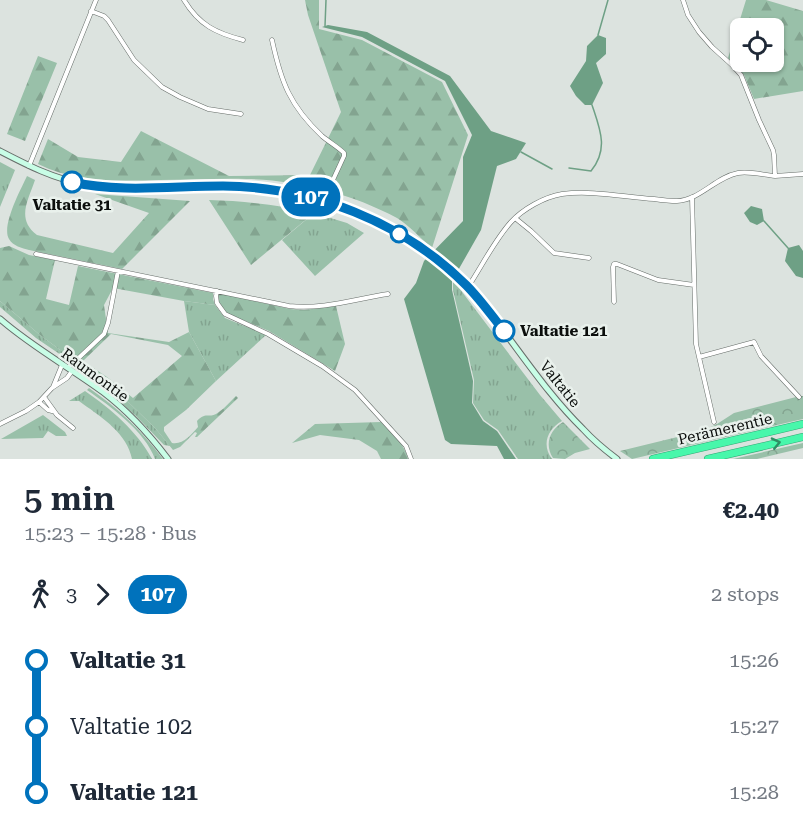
<!DOCTYPE html>
<meta charset="utf-8">
<style>
body{margin:0;font-family:"Roboto Serif",serif;background:#f6f6f7;color:#1f2937;height:100vh;display:flex;flex-direction:column;font-size:22px;white-space:nowrap}
*{box-sizing:border-box;margin:0}
p{font-size:20px;color:#747a83}
.icon{flex:none;width:33px;height:33px;fill:none;stroke:currentColor;stroke-width:2;stroke-linecap:round;stroke-linejoin:round}
.map{position:relative;height:459px;overflow:hidden}
.drawer{display:flex;flex-direction:column;background:#fff;flex:1}
.drawer>*{flex:none}
.badge{padding:0 12px;border-radius:20px;font-size:21px;line-height:39px}
.buttons{position:absolute;left:730px;top:18px;display:grid;gap:12px}
.buttons a{display:grid;place-items:center;width:54px;height:54px;border-radius:9px;background:#fff;box-shadow:0 2px 4px #0004;font-size:30px}
.map>.badge{position:absolute;translate:-50% -50%;box-shadow:0 0 0 3px #fff}
.legs{display:flex;align-items:center;gap:9px;height:66px;padding:0 24px;font-size:20px}
.legs p{margin-inline-start:auto}
.head{display:flex;align-items:center;justify-content:space-between;height:102px;padding:0 24px}
h1{font-size:33px;font-weight:600;line-height:45px}
ul{padding:0 24px;list-style:none}
li{display:flex;align-items:center;gap:21px;height:66px;font-size:22px}
li i{display:grid;place-items:center;width:9px;height:100%;margin:0 8px;background:currentColor}
li i::after{content:'';width:15px;height:15px;margin:-8px;border:4px solid;border-radius:50%;background:#fff}
li p{margin-inline-start:auto}
li:first-child i{background:linear-gradient(#0000 50%,currentColor 0)}
li:last-child i{background:linear-gradient(currentColor 50%,#0000 0)}
.map>svg:first-child{display:block}
.grass{fill:url(#grass-tufts)}
.forest{fill:url(#forest-firs);fill-rule:evenodd}
.park{fill:url(#park-crowns)}
.water{fill:#6ea085}
.lines{fill:none;stroke-linecap:round;stroke-linejoin:round}
.stream{stroke:#6ea085;stroke-width:1.5}
.minor-casing{stroke:#666d69;stroke-width:5}
.secondary-casing{stroke:#666d69;stroke-width:7}
.motorway-casing{stroke:#33a674;stroke-width:8}
.minor{stroke:#fff;stroke-width:4}
.secondary{stroke:#c8fde6;stroke-width:5}
.motorway{stroke:#48f7ab;stroke-width:7}
.oneway{stroke:#2d8f64}
.line-1-casing{stroke:#fff;stroke-width:14}
.line-1{stroke:#0072bc;stroke-width:9}
.stop-1-dot{fill:#fff;stroke:#0072bc;stroke-width:3}
.labels{text-anchor:middle;stroke-width:5;stroke-linejoin:round;paint-order:stroke}
.stop-label{font-size:15px;font-weight:bold;fill:#0c0f0d;stroke:#e9f1ec}
.street-label{font-size:15px;fill:#0c0f0d;stroke:#e9f1ec}
</style>
<div class="map">
<svg width="803" height="459" viewBox="0 0 803 459">
<defs>
<pattern id="grass-tufts" width="24" height="20" patternUnits="userSpaceOnUse" patternTransform="scale(1.5)"><rect width="24" height="20" fill="#99c0a9"/><path d="M3 7l-1-3M5 7V3M7 7l1-3M15 17l-1-3M17 17v-4M19 17l1-3" fill="none" stroke="#83a490"/></pattern>
<pattern id="forest-firs" width="22" height="20" patternUnits="userSpaceOnUse" patternTransform="scale(1.5)"><rect width="22" height="20" fill="#99c0a9"/><path d="M5 1l3.5 6h-7zM16 11l3.5 6h-7z" fill="#83a490"/></pattern>
<pattern id="park-crowns" width="20" height="18" patternUnits="userSpaceOnUse" patternTransform="scale(1.5)"><rect width="20" height="18" fill="#99c0a9"/><path d="M2 6a3 3 0 1 1 6 0M12 15a3 3 0 1 1 6 0" fill="none" stroke="#83a490"/></pattern>
</defs>
<rect width="100%" height="100%" fill="#dce3df"/>
<path class="grass" d="M0,162L15,170L0,207Z
M314,213L347,223L364,233L315,276L282,240Z
M453,280L540,395L562,421C548,429 541,444 552,459H518L498,430L484,420L473,403L474,380L453,290Z
M0,301L40,335L121,395L156,429L170,446L164,445L136,416L116,398L64,357L36,338L0,307Z
M184,301L215,305L225,318L266,335L216,381L189,332Z
M89,388C118,408 142,431 163,459H155C145,431 110,406 87,390Z
M85,391C111,409 137,431 152,459H132C127,434 103,418 83,404L79,401H69Z
M43,415L65,432L67,436H56L48,431L43,438L1,439Z"/>
<path class="forest" d="M305,0H319V29L362,40L442,82L468,135L432,248C421,239 409,225 397,218C353,194 297,180 247,179C218,178 189,180 159,180C118,181 76,183 38,164L48,139L78,157L121,162L141,131L229,176L310,175L341,112L308,15Z
M746,0H766L803,11V91L754,99L744,75L728,58ZM741,28H774V62H741Z
M38,56L57,63L25,141L7,134Z
M27,176L35,180C28,201 16,219 37,235L113,253L149,213L95,194L190,201L122,269L29,250C22,248 13,246 9,239C1,226 21,189 27,176Z
M209,200C245,201 279,205 314,213L251,265Z
M9,246L29,255L55,260L46,299L69,305L78,266L213,293V299L215,305L184,301L113,288L104,305L108,333L169,342L189,332L216,381L186,410L164,427V431L172,443C183,445 191,435 198,427L197,421C206,412 207,418 216,414C223,410 230,402 236,396L238,398L197,437H195L197,433L195,432L180,447L173,450L156,429L121,395L40,335L0,301V248ZM111,334L168,345L182,356L133,398L107,377L83,361Z
M218,293L290,309L304,310L336,306L345,344L335,371L269,331L226,313L219,302Z
M381,422C391,433 405,444 408,459H381L377,451L359,440L320,435L292,443L315,424Z"/>
<path class="park" d="M800,396H803V419L632,459L620,451L702,431L717,424L734,413Z
M563,422L590,449L575,453L565,459L553,458C544,444 550,430 563,422Z
M803,443V448L757,459H733Z"/>
<path class="water" d="M328,25L367,32L450,76L491,131L526,143L516,159L497,166L481,230L452,281V290L473,381L472,403L483,421L497,431L516,459H504L497,446L451,444L445,440L404,299L416,283L424,261L463,221V157L472,135L445,81L362,37L322,27Z
M598,35L606,38V54L596,63L603,83L592,105H585L576,96L570,86L586,61L587,46Z
M751,206L762,209L764,221L757,225L750,222L744,213Z
M799,245L803,251V278L796,276L785,261L788,248Z"/>
<g class="lines">
<path class="stream" d="M325,26L326,0
M598,35L608,0
M521,152L552,169
M569,168L591,171C609,149 600,129 592,105
M764,221L788,248"/>
<defs>
<path id="minor" d="M184,0C199,25 216,33 243,40
M683,0L688,15L699,32L712,47L733,66L741,75L759,120L773,150L774,155L775,176L803,174
M91,11L104,16L108,20L134,60L162,87L180,97L208,109L241,114
M272,40C281,82 290,106 322,136C329,142 338,147 344,153V156L332,182L326,201
M29,166L96,0
M692,197L696,344L714,422
M515,218L531,231L554,253L589,258
M36,254L289,306C322,310 355,299 388,294
M468,287C482,266 494,241 511,222C523,209 544,197 562,194C592,190 624,197 654,199C661,200 669,201 677,201C700,200 716,177 738,173C750,171 763,175 775,176
M217,291L216,296L217,303L225,314L268,334L322,366L355,390L406,446L411,459
M614,302L613,267L614,264H617L658,280L694,285
M699,357L754,342L761,356L799,397
M68,368L104,334L108,323L118,271
M53,387L62,365
M44,397L57,415L73,428
M39,402L48,410L52,411
M0,424L26,411L39,402L52,388L67,378L72,371"/>
<path id="secondary" d="M0,151C27,165 54,179 84,184C109,189 135,187 161,187C220,186 279,184 336,205C385,222 434,249 469,288C509,333 540,387 583,429C593,440 605,450 617,459
M0,319C32,347 69,367 103,392C128,411 149,434 168,459"/>
<path id="motorway" d="M653,459L803,424
M708,459L803,437"/>
</defs>
<use href="#minor" class="minor-casing"/>
<use href="#secondary" class="secondary-casing"/>
<use href="#motorway" class="motorway-casing"/>
<use href="#minor" class="minor"/>
<use href="#secondary" class="secondary"/>
<use href="#motorway" class="motorway"/>
</g>
<defs><path id="oneway-chevron" d="M-2-3.5L2.5 0L-2 3.5" fill="none" stroke-width="1.6" stroke-linecap="round" stroke-linejoin="round" transform="scale(1.5)"/></defs>
<use class="oneway" href="#oneway-chevron" transform="translate(776 443) rotate(-13)"/>
<g class="lines">
<defs>
<path id="line-1" d="M72,182C120,193 173,186 223,186C313,187 402,221 466,285C480,299 492,316 504,331"/>
</defs>
<use href="#line-1" class="line-1-casing"/>
<use href="#line-1" class="line-1"/>
</g>
<g class="stop-1-dot">
<circle cx="72" cy="182" r="10"/>
<circle cx="399" cy="234" r="8"/>
<circle cx="504" cy="331" r="10"/>
</g>
<g class="labels">
<g class="stop-label">
<text x="72" y="210">Valtatie 31</text>
<text x="520" y="336" text-anchor="start">Valtatie 121</text>
</g>
<g class="street-label">
<text transform="translate(95 375) rotate(36)" y="5">Raumontie</text>
<text transform="translate(560 384) rotate(51)" y="5">Valtatie</text>
<text transform="translate(725 429) rotate(-13)" y="5">Perämerentie</text>
</g>
</g>
</svg>
<div class="buttons">
<a><svg class="icon" aria-label="locate" viewBox="0 0 24 24"><circle cx="12" cy="12" r="6"/><path d="M12 2v4M12 18v4M2 12h4M18 12h4"/></svg></a>
</div>
<b class="badge" style="left:311px;top:197px;background:#0072bc;color:#fff">107</b>
</div>
<section class="drawer">
<div class="head"><div><h1>5 min</h1><p>15:23 – 15:28 · Bus</p></div><b>€2.40</b></div>
<div class="legs"><svg class="icon" aria-label="walk" viewBox="0 0 24 24"><circle cx="13" cy="4" r="2"/><path d="M13 8l-2 6 4 7M11 14l-3 7M7 12l3-4h3l4 4"/></svg>3<svg class="icon" aria-label="forward" viewBox="0 0 24 24"><path d="M9 5l7 7-7 7"/></svg><b class="badge" style="background:#0072bc;color:#fff">107</b><p>2 stops</p></div>
<ul>
<li><i style="color:#0072bc"></i><b>Valtatie 31</b><p>15:26</p></li>
<li><i style="color:#0072bc"></i><span>Valtatie 102</span><p>15:27</p></li>
<li><i style="color:#0072bc"></i><b>Valtatie 121</b><p>15:28</p></li>
</ul>
</section>
